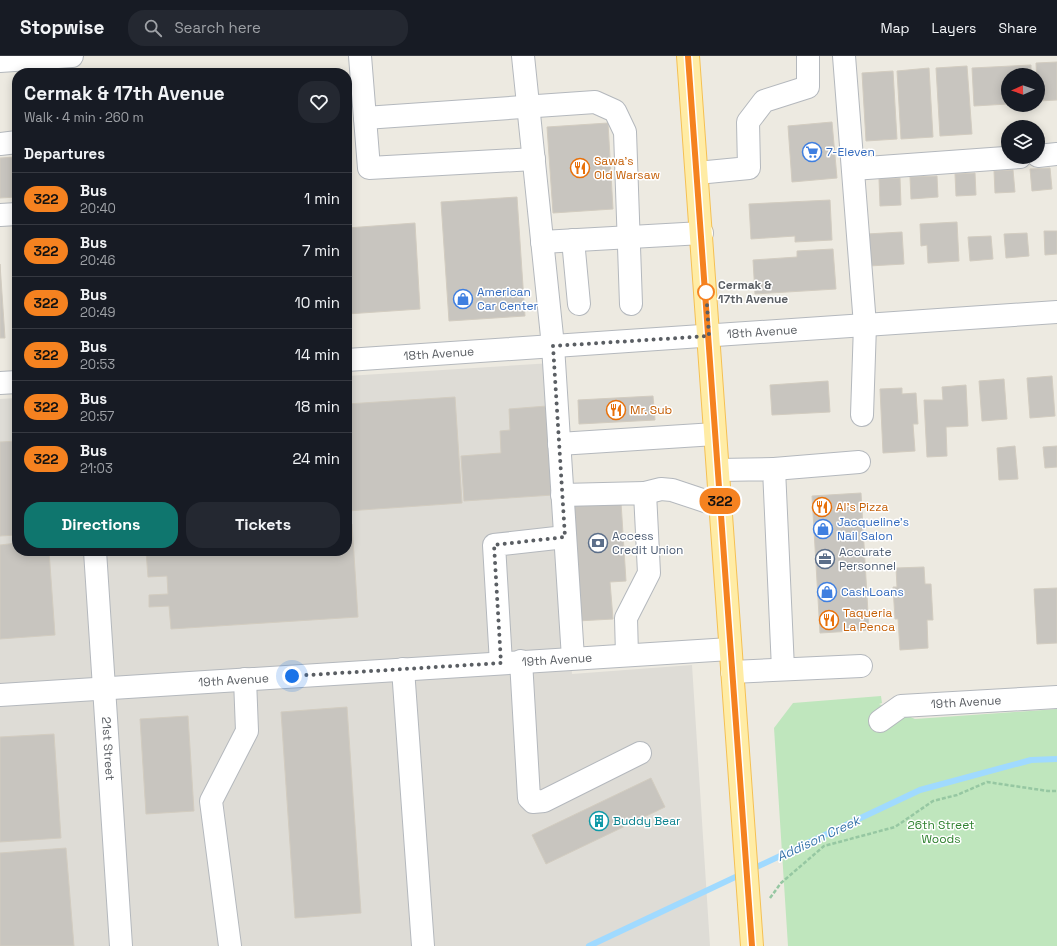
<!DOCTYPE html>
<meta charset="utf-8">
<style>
body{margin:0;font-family:"Space Grotesk",sans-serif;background:#242831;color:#f1f3f6;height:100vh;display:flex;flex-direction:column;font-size:15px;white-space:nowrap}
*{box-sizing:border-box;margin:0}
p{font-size:13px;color:#9ea1a6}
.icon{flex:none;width:22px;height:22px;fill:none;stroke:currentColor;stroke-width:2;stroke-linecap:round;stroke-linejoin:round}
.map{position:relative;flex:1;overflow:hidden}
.panel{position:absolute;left:12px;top:12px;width:340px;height:488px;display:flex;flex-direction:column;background:#171b24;border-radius:16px;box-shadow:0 2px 10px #0003}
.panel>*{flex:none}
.badge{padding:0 8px;border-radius:13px;font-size:14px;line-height:26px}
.needle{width:26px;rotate:268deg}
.buttons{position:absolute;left:1001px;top:12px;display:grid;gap:8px}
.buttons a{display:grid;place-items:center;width:44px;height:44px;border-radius:50%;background:#171b24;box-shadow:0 2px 10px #0003;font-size:20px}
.you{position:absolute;width:20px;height:20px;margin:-10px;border:3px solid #fff;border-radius:50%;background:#1a73e8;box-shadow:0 0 0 6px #1a73e833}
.map>.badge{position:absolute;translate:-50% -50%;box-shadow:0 0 0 2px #fff}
h2{padding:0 12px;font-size:15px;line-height:36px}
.round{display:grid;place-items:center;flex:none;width:42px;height:42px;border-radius:16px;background:#242831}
.head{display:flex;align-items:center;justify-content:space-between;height:68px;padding:0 12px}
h1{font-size:19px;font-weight:800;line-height:30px}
.cta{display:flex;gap:8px;margin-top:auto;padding:8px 12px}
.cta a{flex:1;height:46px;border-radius:16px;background:#0f766e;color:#fff;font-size:16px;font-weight:800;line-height:46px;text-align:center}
.cta a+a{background:#242831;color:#f1f3f6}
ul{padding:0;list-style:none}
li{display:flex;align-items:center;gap:12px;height:52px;padding:0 12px;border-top:1px solid #363941}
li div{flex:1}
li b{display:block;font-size:15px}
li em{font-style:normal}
li .badge{min-width:44px;font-weight:700;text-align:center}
header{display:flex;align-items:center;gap:24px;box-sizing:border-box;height:56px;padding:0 20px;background:#171b24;border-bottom:1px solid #363941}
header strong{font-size:19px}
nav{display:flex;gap:22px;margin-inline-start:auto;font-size:14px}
.search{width:280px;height:36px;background:#242831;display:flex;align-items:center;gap:10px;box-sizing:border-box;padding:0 14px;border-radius:16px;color:#9ea1a6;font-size:15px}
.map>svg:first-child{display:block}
.industrial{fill:#dedcd6}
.green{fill:#bfe6bd}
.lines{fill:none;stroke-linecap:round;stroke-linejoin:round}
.stream{stroke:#a0daff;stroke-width:6}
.building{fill:#c8c5bf;stroke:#d2ccc0}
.minor-casing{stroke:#b4b8bd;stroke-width:24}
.major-casing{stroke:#f5c053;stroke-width:24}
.path{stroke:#96c7a2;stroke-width:2.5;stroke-dasharray:4 2;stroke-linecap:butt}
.minor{stroke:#fff;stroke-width:22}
.major{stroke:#ffeca5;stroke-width:22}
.line-casing{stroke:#fff;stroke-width:9}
.line{stroke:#f58220;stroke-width:6}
.walk{stroke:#5a5e63;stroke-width:4;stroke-dasharray:0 7.2}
.stop-dot{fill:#fff;stroke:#f58220;stroke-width:2}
.labels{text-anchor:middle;stroke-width:3;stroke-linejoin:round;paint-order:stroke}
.shop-label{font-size:12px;fill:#366cbe;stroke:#fff;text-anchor:start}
.food-label{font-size:12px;fill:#c56008;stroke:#fff;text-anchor:start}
.stop-label{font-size:12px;font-weight:bold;fill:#5a5e63;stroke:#fff;text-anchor:start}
.street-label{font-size:12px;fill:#5a5e63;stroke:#fff}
.service-label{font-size:12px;fill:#4e5e75;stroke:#fff;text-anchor:start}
.culture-label{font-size:12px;fill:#0d838f;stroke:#fff;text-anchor:start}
.park-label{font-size:12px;fill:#318331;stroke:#fff}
.water-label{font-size:13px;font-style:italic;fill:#3875ab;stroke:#fff}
</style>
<header>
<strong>Stopwise</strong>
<div class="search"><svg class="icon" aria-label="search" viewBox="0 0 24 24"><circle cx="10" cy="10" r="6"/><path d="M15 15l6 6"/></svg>Search here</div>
<nav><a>Map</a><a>Layers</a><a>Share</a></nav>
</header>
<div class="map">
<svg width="1057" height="890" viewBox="0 0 1057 890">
<rect width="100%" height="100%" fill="#edeae1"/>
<path class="industrial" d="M552,307L572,618L692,609L710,890H0V343L17,342V495H347V320Z"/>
<path class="green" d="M881,640L882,647L879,648L915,663L1057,653V890H788L774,672L793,647Z"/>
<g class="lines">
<path class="stream" d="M589,890L920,734L1031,704L1057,703"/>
</g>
<path class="building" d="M1057,6V44L1038,45L1036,7Z
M1031,9V19H1008V48L974,50L972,12Z
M967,10L972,78L940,80L936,12Z
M929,12L933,81L901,83L897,15Z
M893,15L897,83L866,85L862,17Z
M832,66L837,122L792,126L788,70Z
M608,67L613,153L553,157L547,71Z
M15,101L17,141L0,142V102Z
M1050,112L1052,133L1032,135L1030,113Z
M1013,114L1015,136L995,137L994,115Z
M975,117L976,139L956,140L955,118Z
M937,120L938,141L911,143L910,121Z
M900,122L901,149L880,150L879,123Z
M517,141L525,260L449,265L441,146Z
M830,144L832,184L795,186V180L751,183L749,148Z
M957,166L959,205L928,207L927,189L921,190L920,168Z
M415,167L420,253L347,258V172Z
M1044,175H1057V198L1045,199Z
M902,176L904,208L869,210L867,178Z
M1027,177L1029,200L1006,202L1004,178Z
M991,180L993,203L970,205L968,181Z
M833,193L836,233L755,238L753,204L797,201V195Z
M0,208L5,282H0Z
M1052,320L1055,360L1030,362L1027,322Z
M1004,323L1007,363L982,365L979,325Z
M828,325L830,356L772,359L770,329Z
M966,329L968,370L946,371L947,400L927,401L924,344H943L942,331Z
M902,332V338L916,337L918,368H913L915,395L883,397L880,333Z
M653,340L655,364L579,368L578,344Z
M455,341L462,447L347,455V348Z
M547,350L553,439L464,445L461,400L501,397L500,375L510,374L509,353Z
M17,385V479L0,480V386Z
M1015,390L1018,423L999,424L997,392Z
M1057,390V411L1045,412L1043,391Z
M861,437L869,574L820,577L812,440Z
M621,446L626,525L610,526L613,563L577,565L569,450Z
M352,468L358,561L171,573L169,550L149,551V539L168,538L167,520L148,521L146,495H347V469Z
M17,487V495H49L55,579L0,583V489Z
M924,511L925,528H931L933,564H927L928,592L900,594L898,563H895L893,531H897L896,512Z
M1057,532V587L1037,588L1034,533Z
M347,651L361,857L295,862L281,656Z
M188,660L194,755L146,758L140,663Z
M54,678L61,782L0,786V681Z
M651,722L665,751L546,808L532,779Z
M66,792L74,890H0V797Z"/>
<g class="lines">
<defs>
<g id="minor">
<path d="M360,0L369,112L534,103"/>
<path d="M523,0L553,290L573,602"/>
<path d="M844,0L865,269L862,359"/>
<path d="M0,5L72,0"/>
<path d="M365,62L595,46L615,55L625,76L631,248"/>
<path d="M0,88L17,86"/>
<path d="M1038,100L1057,98"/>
<path d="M853,113L1020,101"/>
<path d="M697,117L749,112L748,66L764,45L808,31V0"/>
<path d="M0,159L17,158"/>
<path d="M573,184L579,248"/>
<path d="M542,186L702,177"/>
<path id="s1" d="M347,304L1057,256"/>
<path d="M0,327L17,326"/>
<path d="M559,388L715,378"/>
<path d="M774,413L859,406"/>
<path d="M718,414L774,413L783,613"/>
<path d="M645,437L661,433L672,434L720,450"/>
<path d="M562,439L645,437L649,517L626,562L627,599"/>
<path id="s2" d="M95,495L121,890"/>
<path d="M521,605L529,742L533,746L544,745L640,697"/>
<path d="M501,607L494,489L565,481"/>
<path d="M403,613L423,890"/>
<path d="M732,616L861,610"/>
<path id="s3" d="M0,639L730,593"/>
<path id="s4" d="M880,665L901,650L1057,641"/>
<path d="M230,890L211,745L247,675L245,623"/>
</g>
<path id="major" d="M688,0L752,890"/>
</defs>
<use href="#minor" class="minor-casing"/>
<use href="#major" class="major-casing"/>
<path class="path" d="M770,842L781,827L824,790L895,771L933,745L957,739L987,726L1048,735H1057"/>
<use href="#minor" class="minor"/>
<use href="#major" class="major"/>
</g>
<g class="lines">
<defs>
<path id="line" d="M688,0L752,890"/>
</defs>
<use href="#line" class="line-casing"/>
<use href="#line" class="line"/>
<path class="walk" d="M292,620L501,607L494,489L565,481L553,290L709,280L706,233V236"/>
</g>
<defs>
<symbol id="supermarket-ring" viewBox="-11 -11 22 22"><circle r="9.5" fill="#fff" stroke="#3f7fe0" stroke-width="1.5"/><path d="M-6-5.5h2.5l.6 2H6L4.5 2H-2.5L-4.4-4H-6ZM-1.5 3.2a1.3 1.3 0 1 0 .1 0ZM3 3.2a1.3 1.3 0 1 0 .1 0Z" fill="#3f7fe0"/></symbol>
<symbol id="restaurant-ring" viewBox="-11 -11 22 22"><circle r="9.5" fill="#fff" stroke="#e8710a" stroke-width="1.5"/><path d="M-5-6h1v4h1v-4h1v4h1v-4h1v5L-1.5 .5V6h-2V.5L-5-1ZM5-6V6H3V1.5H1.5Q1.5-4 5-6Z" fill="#e8710a"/></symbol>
<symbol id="shop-ring" viewBox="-11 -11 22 22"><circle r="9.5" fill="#fff" stroke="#3f7fe0" stroke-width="1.5"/><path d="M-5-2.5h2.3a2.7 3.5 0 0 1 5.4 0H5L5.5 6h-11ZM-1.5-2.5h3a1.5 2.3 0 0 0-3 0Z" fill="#3f7fe0"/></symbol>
<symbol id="bank-ring" viewBox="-11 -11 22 22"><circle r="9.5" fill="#fff" stroke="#5c6f8a" stroke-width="1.5"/><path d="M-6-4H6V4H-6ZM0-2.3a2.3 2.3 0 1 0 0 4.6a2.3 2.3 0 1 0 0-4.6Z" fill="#5c6f8a"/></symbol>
<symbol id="office-ring" viewBox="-11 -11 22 22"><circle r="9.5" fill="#fff" stroke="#5c6f8a" stroke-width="1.5"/><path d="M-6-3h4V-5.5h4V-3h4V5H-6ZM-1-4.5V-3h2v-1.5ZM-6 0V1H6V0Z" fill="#5c6f8a"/></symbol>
<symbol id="building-ring" viewBox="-11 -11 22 22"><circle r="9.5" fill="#fff" stroke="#0f9aa8" stroke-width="1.5"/><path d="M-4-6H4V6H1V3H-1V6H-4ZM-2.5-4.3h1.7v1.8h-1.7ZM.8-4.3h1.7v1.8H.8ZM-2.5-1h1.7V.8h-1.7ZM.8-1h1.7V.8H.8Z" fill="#0f9aa8"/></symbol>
</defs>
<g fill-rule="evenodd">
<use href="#supermarket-ring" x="801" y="85" width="22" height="22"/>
<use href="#restaurant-ring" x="569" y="101" width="22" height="22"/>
<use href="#shop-ring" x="452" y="232" width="22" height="22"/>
<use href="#restaurant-ring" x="605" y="343" width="22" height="22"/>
<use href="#restaurant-ring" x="811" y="440" width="22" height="22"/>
<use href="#shop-ring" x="812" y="462" width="22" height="22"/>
<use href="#bank-ring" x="587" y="476" width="22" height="22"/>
<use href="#office-ring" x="814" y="492" width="22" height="22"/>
<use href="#shop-ring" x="816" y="525" width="22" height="22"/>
<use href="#restaurant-ring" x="818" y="553" width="22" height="22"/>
<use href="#building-ring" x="588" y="754" width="22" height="22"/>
</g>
<circle class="stop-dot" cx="706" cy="236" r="8"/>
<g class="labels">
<g class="shop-label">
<text x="826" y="100">7-Eleven</text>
<text x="477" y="240">American<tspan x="477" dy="14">Car Center</tspan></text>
<text x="837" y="470">Jacqueline's<tspan x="837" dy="14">Nail Salon</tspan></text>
<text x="841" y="540">CashLoans</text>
</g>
<g class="food-label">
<text x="594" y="109">Sawa's<tspan x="594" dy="14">Old Warsaw</tspan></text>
<text x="630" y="358">Mr. Sub</text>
<text x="836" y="455">Al's Pizza</text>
<text x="843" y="561">Taqueria<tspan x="843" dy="14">La Penca</tspan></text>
</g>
<g class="stop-label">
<text x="718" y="233">Cermak &amp;<tspan x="718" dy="14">17th Avenue</tspan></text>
</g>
<g class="street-label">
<text dy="4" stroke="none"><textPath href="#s1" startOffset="416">18th Avenue</textPath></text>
<text dy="4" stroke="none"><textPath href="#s1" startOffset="92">18th Avenue</textPath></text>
<text dy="4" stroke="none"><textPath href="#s3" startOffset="558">19th Avenue</textPath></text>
<text dy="4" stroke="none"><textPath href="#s3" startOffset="234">19th Avenue</textPath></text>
<text dy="4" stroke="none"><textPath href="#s4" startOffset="91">19th Avenue</textPath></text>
<text dy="4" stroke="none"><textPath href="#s2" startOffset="198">21st Street</textPath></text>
</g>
<g class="service-label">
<text x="612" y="484">Access<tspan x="612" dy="14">Credit Union</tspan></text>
<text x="839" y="500">Accurate<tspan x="839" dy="14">Personnel</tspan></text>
</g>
<g class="culture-label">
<text x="613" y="769">Buddy Bear</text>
</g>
<g class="park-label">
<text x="941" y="773">26th Street<tspan x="941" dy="14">Woods</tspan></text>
</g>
<g class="water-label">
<text transform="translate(818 782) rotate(-25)" y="5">Addison Creek</text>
</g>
</g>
</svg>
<div class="buttons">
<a><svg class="needle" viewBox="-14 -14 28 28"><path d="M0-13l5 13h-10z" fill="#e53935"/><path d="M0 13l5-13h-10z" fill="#9ea1a6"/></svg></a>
<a><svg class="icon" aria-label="layers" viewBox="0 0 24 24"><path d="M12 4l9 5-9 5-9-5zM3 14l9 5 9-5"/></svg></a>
</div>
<div class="you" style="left:292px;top:620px"></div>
<b class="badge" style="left:720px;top:445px;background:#f58220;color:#111">322</b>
<section class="panel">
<div class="head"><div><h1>Cermak &amp; 17th Avenue</h1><p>Walk · 4 min · 260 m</p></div><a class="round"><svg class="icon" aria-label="heart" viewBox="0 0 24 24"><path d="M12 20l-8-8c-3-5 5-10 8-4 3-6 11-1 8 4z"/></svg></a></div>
<h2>Departures</h2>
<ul>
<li><span class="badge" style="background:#f58220;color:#111">322</span><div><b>Bus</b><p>20:40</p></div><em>1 min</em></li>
<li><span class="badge" style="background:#f58220;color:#111">322</span><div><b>Bus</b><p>20:46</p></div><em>7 min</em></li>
<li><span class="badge" style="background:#f58220;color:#111">322</span><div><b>Bus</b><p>20:49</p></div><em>10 min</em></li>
<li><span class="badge" style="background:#f58220;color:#111">322</span><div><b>Bus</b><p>20:53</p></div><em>14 min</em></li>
<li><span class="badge" style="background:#f58220;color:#111">322</span><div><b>Bus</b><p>20:57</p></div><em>18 min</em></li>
<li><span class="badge" style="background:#f58220;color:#111">322</span><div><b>Bus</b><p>21:03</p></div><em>24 min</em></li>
</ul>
<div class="cta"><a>Directions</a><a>Tickets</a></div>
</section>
</div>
